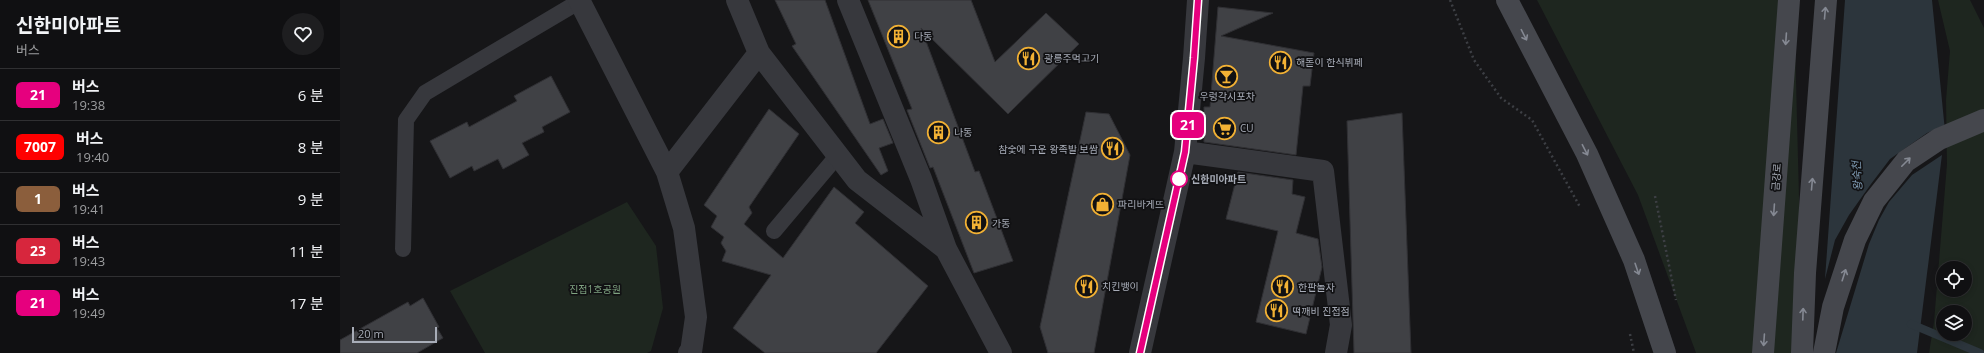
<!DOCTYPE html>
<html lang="ko">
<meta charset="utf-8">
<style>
body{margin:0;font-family:"Open Sans","Noto Sans KR",sans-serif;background:#1e1e20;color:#f1f3f6;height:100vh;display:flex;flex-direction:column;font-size:15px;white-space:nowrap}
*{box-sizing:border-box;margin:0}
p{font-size:13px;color:#9c9d9f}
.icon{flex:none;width:22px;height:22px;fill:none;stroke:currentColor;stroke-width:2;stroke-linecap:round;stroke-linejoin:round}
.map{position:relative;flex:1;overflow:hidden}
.side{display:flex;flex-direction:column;background:#101012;width:340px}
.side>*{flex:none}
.badge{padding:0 8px;border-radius:6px;font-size:14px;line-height:26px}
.fabs{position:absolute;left:1596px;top:261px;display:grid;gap:8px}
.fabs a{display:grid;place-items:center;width:36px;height:36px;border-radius:50%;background:#101012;box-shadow:0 2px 6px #0003,0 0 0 1px #303032;font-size:20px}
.scale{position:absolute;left:12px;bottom:10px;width:85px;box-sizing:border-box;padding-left:4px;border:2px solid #a8adb8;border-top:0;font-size:11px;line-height:14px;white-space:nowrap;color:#a8adb8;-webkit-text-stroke:3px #111113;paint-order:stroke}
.map>.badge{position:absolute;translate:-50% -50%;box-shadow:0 0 0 2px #fff}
.round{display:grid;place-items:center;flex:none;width:42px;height:42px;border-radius:21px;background:#1e1e20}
.head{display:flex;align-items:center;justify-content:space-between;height:68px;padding:0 16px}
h1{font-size:19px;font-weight:700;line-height:30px}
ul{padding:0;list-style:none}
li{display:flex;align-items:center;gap:12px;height:52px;padding:0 16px;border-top:1px solid #303032}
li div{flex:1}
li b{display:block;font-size:15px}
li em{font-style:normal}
li .badge{min-width:44px;font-weight:700;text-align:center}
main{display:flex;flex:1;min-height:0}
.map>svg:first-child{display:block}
.green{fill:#1e261f;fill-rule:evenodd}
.water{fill:#2c353c}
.pier{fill:#161618}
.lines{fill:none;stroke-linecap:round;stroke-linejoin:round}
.stream{stroke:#2c353c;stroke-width:8}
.building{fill:#404145;stroke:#303034}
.path{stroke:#3d3f44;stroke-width:2.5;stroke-dasharray:2 3;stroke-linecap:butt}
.service{stroke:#37383d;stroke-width:16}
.minor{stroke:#37383d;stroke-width:22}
.secondary{stroke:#45474d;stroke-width:22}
.oneway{stroke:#858993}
.line-casing{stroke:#fff;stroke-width:9}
.line{stroke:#e6007e;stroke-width:6}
.stop-dot{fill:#fff;stroke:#e6007e;stroke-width:2}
.labels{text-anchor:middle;stroke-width:3.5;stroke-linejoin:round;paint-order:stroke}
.poi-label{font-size:10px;fill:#a8adb8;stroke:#111113;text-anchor:start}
.street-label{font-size:10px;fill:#a8adb8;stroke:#111113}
.stop-label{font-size:10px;font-weight:bold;fill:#a8adb8;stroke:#111113;text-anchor:start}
.park-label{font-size:10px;fill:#7fa381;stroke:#111113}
.water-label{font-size:11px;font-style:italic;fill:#7f9bb3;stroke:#111113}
</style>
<main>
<section class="side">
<div class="head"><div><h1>신한미아파트</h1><p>버스</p></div><a class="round"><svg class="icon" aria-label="heart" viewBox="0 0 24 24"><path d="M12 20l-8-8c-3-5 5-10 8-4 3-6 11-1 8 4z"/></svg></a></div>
<ul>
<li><span class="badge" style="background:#e6007e;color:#fff">21</span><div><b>버스</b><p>19:38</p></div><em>6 분</em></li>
<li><span class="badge" style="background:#f00;color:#fff">7007</span><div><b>버스</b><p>19:40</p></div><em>8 분</em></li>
<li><span class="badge" style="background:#8b5e3c;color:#fff">1</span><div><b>버스</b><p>19:41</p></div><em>9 분</em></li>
<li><span class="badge" style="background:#d7263d;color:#fff">23</span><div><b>버스</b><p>19:43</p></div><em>11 분</em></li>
<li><span class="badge" style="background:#e6007e;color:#fff">21</span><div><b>버스</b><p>19:49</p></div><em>17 분</em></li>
</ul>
</section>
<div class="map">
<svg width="1644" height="353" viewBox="0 0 1644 353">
<rect width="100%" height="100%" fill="#161618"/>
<path class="green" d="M1197,0H1518L1506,353H1356L1298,195Z
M1598,0H1630L1644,28V353H1589L1594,322L1607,164L1606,100L1610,51ZM1603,268H1625V290H1603ZM1603,312H1625V334H1603Z
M287,202L316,246L323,308L311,351L307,353H145L110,291Z"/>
<path class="water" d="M1454,0H1592L1605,131L1577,353H1465Z"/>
<path class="pier" d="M1452,0H1505L1485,279L1495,240L1509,215L1531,184L1550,159L1587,133L1607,124L1605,153L1572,175L1549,202L1539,220L1529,244L1496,353H1463L1455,42Z"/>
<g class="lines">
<path class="stream" d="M1571,324L1640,353"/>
</g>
<path class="building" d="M435,0H485L530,124L543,119L553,143L539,148L548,171L541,175L452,46L456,44Z
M528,0H631L655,62L706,13L739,44L668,114L581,28L635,172L639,171L673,261L634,273L593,167L590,168L567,110L572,109Z
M878,7L933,13L881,36L974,53L970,86H963L956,155L864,142V107H870Z
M211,76L230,112L202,127L204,132L182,143L189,155L163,169L158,159L134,171L132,166L110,178L90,141L127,122L129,127L177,101L174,96Z
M429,109L459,134L409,207L412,213L404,224L443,258L494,187L524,212L515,223L588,286L536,353H425L393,328L431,275L382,261L386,251L381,243L384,237L371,227L377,216L364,205Z
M746,112L769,114L790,155L754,353H708L700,327Z
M1062,113L1071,353H1014L1007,121Z
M898,172L953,180L952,194L965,197L956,233L978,239L982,267L966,334L916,322L938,231L886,219Z
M83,298L99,327L97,328L103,338L77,353H0V340L68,302L70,306Z"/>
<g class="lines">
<path class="path" d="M1110,0L1134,60L1161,98L1192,120L1240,207
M1315,196L1336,300
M1290,334L1294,353"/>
<path class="service" d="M434,231L498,155
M63,249L66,120L85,93L240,1"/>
<path class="minor" d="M239,0L327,172L419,53L397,0
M508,0L581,179L606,249
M419,53L517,180L606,249L661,353
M845,152L983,171L1001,325L996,353
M327,172L344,228L356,317L351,352L349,353
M800,353L845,152L854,58L858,0"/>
<path class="secondary" d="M1167,0L1247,154L1294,260L1325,353
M1423,353L1449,0
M1462,353L1465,273L1486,0
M1484,353L1493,307L1515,240L1534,201L1566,161L1599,139L1644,120"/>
</g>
<defs><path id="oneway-shaft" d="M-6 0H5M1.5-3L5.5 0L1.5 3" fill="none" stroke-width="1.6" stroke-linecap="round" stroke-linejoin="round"/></defs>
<g class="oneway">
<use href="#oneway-shaft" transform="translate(1485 13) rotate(-85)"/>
<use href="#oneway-shaft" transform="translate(1184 35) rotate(63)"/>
<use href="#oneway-shaft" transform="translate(1446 39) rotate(94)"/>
<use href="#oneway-shaft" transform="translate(1245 150) rotate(63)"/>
<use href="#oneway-shaft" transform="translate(1566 162) rotate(-45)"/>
<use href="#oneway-shaft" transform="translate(1472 184) rotate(-85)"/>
<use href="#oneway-shaft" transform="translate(1434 210) rotate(94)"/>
<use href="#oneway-shaft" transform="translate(1297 269) rotate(71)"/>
<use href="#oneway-shaft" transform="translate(1504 275) rotate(-72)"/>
<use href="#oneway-shaft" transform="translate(1463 314) rotate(-88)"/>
<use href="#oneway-shaft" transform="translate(1424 340) rotate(94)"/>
</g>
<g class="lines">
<defs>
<path id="line" d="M800,353L845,152L854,58L858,0"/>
</defs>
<use href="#line" class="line-casing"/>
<use href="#line" class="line"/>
</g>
<defs>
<symbol id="building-ring" viewBox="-11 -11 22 22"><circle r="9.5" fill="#111113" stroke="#f2b134" stroke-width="1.5"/><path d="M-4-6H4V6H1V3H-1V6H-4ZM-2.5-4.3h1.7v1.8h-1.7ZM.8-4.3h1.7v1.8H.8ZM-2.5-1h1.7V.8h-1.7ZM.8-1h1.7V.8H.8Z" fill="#f2b134"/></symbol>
<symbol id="restaurant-ring" viewBox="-11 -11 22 22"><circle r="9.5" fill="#111113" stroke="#f2b134" stroke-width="1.5"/><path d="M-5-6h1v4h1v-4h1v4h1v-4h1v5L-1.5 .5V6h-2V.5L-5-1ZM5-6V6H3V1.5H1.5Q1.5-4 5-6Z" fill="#f2b134"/></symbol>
<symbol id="bar-ring" viewBox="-11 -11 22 22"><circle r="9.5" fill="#111113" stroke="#f2b134" stroke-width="1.5"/><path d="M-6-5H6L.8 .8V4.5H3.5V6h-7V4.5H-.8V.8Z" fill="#f2b134"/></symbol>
<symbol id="supermarket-ring" viewBox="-11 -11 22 22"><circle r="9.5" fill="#111113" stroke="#f2b134" stroke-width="1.5"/><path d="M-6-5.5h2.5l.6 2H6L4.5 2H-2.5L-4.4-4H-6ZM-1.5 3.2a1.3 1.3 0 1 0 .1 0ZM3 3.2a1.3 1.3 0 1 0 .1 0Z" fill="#f2b134"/></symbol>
<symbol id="shop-ring" viewBox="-11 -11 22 22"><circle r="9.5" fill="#111113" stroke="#f2b134" stroke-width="1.5"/><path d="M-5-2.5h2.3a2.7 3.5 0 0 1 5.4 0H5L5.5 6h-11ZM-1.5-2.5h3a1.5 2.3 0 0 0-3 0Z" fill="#f2b134"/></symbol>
</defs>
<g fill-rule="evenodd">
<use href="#building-ring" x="546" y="24" width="25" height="25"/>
<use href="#restaurant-ring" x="676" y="46" width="25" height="25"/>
<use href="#restaurant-ring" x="928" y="50" width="25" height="25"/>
<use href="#bar-ring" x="874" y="64" width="25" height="25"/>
<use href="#supermarket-ring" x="872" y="116" width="25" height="25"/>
<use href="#building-ring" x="586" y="120" width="25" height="25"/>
<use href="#restaurant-ring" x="760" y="136" width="25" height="25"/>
<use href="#shop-ring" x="750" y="192" width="25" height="25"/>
<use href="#building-ring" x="624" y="210" width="25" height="25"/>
<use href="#restaurant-ring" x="734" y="274" width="25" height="25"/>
<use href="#restaurant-ring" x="930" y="274" width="25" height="25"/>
<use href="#restaurant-ring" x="924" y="298" width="25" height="25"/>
</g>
<circle class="stop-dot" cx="839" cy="179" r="8"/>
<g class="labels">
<g class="poi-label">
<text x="574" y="40">다동</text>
<text x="704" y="62">광릉주먹고기</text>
<text x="956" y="66">해돋이 한식뷔페</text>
<text x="887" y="100" text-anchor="middle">우렁각시포차</text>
<text x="900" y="132">CU</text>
<text x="614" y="136">나동</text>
<text x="758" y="153" text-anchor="end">참숯에 구운 왕족발 보쌈</text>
<text x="778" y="208">파리바게뜨</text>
<text x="652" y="227">가동</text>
<text x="762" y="290">치킨뱅이</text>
<text x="958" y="291">한판놀자</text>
<text x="952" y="315">떡깨비 진접점</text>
</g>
<g class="street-label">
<text transform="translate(1436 177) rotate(-86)" y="4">금강로</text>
</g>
<g class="stop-label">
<text x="851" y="183">신한미아파트</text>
</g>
<g class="park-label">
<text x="255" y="293">진접1호공원</text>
</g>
<g class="water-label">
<text transform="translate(1517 176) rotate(-94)" y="4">왕숙천</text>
</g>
</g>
</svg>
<div class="fabs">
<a><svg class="icon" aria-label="locate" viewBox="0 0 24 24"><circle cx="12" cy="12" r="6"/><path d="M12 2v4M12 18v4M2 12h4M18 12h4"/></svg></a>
<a><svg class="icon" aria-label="layers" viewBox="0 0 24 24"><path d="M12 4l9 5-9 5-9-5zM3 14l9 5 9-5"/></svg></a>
</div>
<div class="scale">20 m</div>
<b class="badge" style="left:848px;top:125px;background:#e6007e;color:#fff">21</b>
</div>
</main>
